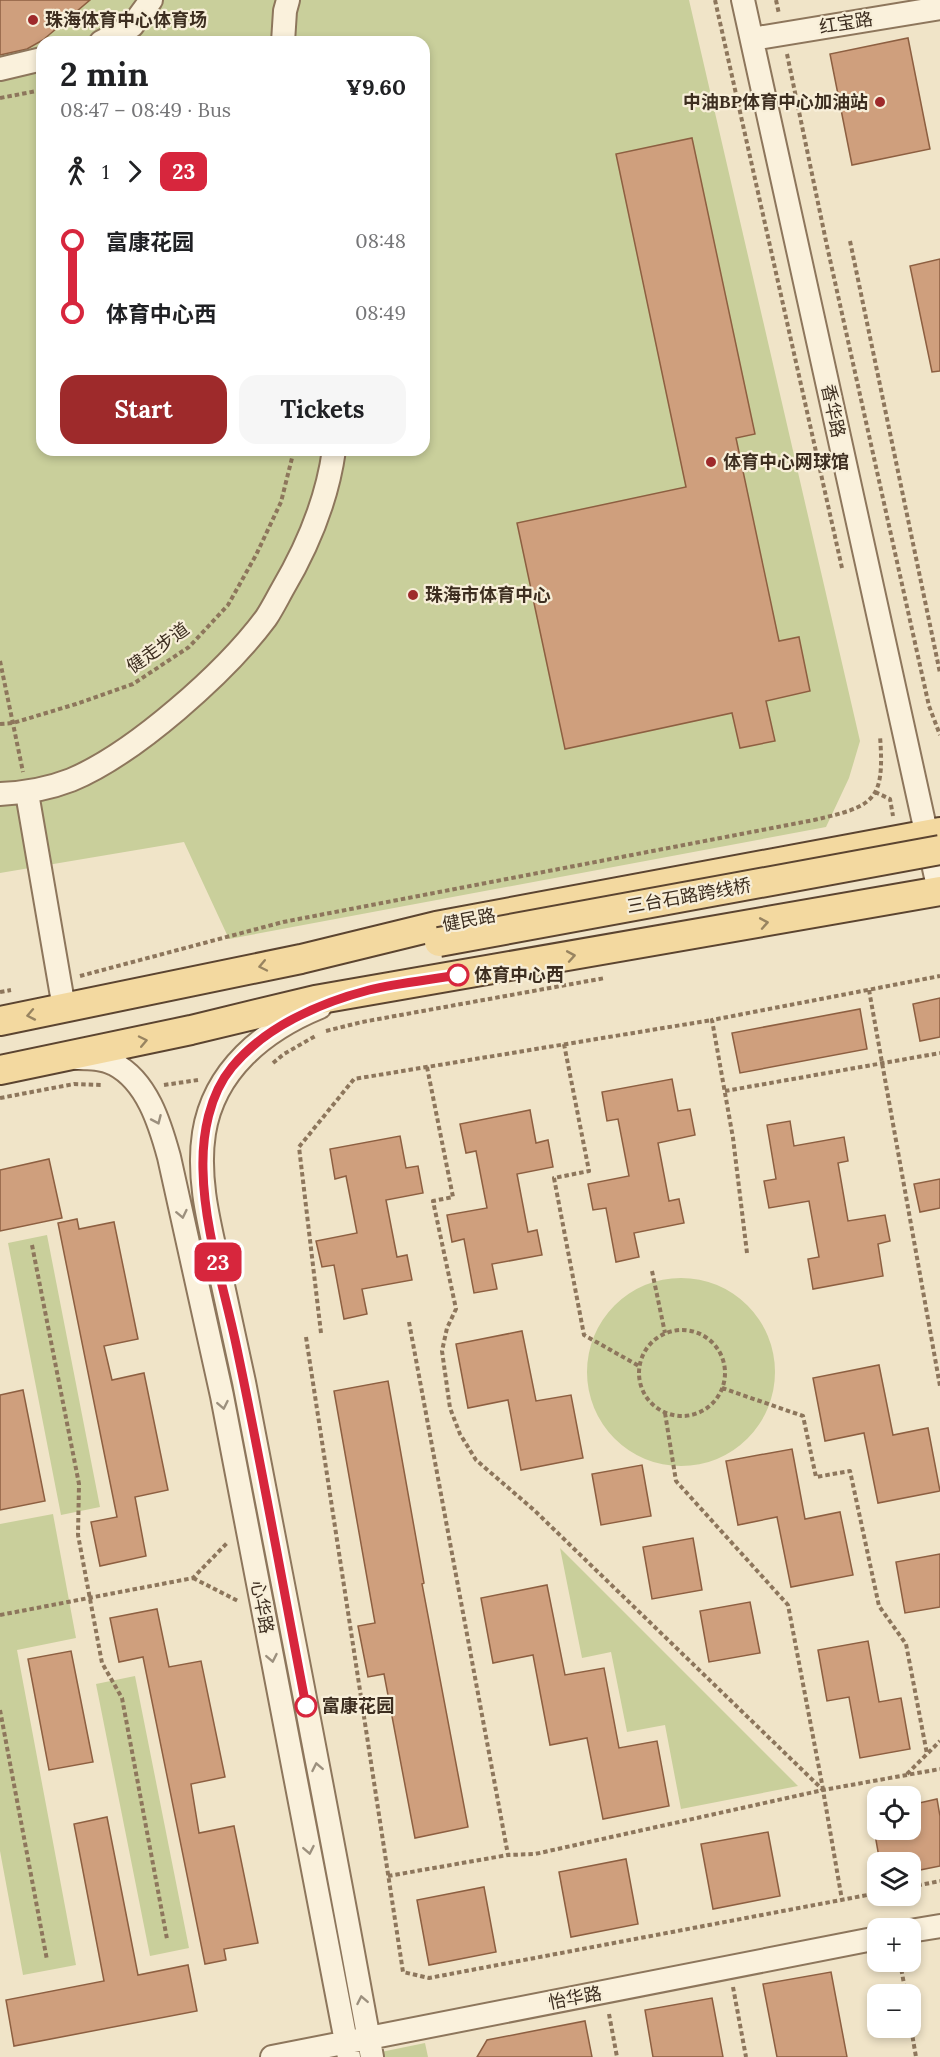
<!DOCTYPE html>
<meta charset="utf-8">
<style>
body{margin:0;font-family:Lora,"Noto Sans SC",serif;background:#f6f6f6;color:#202124;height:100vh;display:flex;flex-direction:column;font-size:22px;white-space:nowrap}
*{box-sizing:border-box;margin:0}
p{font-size:20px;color:#757577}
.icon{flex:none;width:33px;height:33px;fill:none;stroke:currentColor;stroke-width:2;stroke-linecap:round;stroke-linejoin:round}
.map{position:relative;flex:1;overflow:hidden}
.details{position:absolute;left:36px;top:36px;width:394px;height:420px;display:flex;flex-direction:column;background:#fff;border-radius:18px;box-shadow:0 3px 9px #0003}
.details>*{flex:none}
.badge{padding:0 12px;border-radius:9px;font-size:21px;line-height:39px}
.fabs{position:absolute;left:867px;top:1786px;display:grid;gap:12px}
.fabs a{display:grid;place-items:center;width:54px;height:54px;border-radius:12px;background:#fff;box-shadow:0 3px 9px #0003;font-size:30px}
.map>.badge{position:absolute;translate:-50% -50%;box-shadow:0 0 0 3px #fff}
.legs{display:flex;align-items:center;gap:9px;height:66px;padding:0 24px;font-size:20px}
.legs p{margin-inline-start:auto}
.headline{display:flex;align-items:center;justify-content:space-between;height:102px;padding:0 24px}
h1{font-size:33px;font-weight:700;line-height:45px}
.primary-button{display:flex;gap:12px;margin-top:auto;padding:12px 24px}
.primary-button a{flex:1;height:69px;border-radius:18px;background:#9e2a2b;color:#fff;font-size:24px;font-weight:700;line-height:69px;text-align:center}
.primary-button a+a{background:#f6f6f6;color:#202124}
ul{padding:0 24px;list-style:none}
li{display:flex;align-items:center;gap:21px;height:72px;font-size:22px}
li i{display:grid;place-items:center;width:9px;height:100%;margin:0 8px;background:currentColor}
li i::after{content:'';width:15px;height:15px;margin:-8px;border:4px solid;border-radius:50%;background:#fff}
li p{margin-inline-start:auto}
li:first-child i{background:linear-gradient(#0000 50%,currentColor 0)}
li:last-child i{background:linear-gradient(currentColor 50%,#0000 0)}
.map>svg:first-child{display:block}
.green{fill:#c9cf9b;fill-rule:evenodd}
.building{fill:#cf9f7d;stroke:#8d5f41;stroke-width:1.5}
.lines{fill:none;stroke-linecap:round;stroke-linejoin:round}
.minor-casing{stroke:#8d765c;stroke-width:26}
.major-casing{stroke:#5b4430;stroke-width:32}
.path{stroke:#8d765c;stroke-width:4;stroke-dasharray:4.5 3;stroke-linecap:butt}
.minor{stroke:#faf1dc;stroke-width:22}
.major{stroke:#f3d9a0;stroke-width:28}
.major-bridge-casing{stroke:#5b4430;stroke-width:32;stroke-linecap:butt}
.major-bridge{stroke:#f3d9a0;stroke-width:28}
.oneway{stroke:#988460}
.oneway2{stroke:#9c907e}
.line-1-casing{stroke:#fff;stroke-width:14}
.line-1{stroke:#d7263d;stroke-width:9}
.poi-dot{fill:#9e2a2b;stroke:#f7eed8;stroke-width:2}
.stop-1-dot{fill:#fff;stroke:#d7263d;stroke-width:3}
.labels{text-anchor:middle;stroke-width:4.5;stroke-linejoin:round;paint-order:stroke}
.poi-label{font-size:18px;font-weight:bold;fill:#3d2e20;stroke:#f7eed8;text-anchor:start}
.street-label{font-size:18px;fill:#3d2e20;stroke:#f7eed8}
.stop-label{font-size:18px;font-weight:bold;fill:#3d2e20;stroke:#f7eed8;text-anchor:start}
</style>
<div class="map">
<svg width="940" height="2057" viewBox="0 0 940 2057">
<rect width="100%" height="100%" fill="#f0e4c8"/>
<path class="green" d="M0,0H689L860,741L849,778L826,827L229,939L184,842L0,873ZM42,42H424V450H42Z
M47,1235L100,1507L61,1515L8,1243Z
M587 1372a94 94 0 1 1 188 0a94 94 0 1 1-188 0Z
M53,1514L76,1638L17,1650L76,1965L23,1975L0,1851V1524Z
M560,1548L798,1786L681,1809L665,1725L627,1732L611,1652L582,1658Z
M135,1676L189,1948L150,1956L96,1684Z
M425,2043L428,2057H381V2052Z"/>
<path class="building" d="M0,0H90L43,40L27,49L0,55Z
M908,38L930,149L852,165L830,54Z
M692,138L755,434L736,438L779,641L799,637L810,691L766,701L775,741L740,748L732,713L565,749L517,523L686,487L616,154Z
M940,259V371L932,372L910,266Z
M940,998V1037L920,1041L913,1004Z
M860,1009L867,1049L740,1073L732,1033Z
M672,1079L678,1111L690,1109L695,1135L658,1143L669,1201L679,1199L684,1223L634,1233L639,1257L616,1262L606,1208L593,1210L588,1184L629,1176L618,1119L607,1121L602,1092Z
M530,1110L536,1143L548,1140L553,1167L517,1174L528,1232L537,1230L542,1255L492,1264L497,1289L474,1293L464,1239L452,1242L447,1215L487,1208L476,1151L466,1153L460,1124Z
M790,1121L794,1146L844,1137L848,1161L838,1163L848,1221L885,1215L890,1241L878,1244L883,1276L813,1289L808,1259L819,1257L809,1201L769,1208L764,1181L776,1179L767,1125Z
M400,1136L406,1168L418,1166L423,1193L386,1200L397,1257L407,1255L412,1280L362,1289L367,1314L344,1319L334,1265L322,1267L316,1241L357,1233L346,1176L335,1179L330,1149Z
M49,1159L62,1218L0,1231V1170Z
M940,1179V1208L920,1212L914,1184Z
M77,1219L79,1229L114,1222L138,1339L104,1346L112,1380L144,1373L168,1490L135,1497L146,1556L100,1566L91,1522L117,1517L58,1223Z
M522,1331L536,1401L571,1395L583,1458L521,1470L508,1400L468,1408L456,1344Z
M879,1365L893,1435L928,1428L940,1491L878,1503L864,1433L825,1441L813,1378Z
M388,1381L424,1583L422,1584L468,1827L415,1838L384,1674L368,1677L358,1626L375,1623L334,1391Z
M23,1390L45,1501L0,1510V1395Z
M792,1449L805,1519L840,1512L853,1575L791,1587L777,1517L738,1525L726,1461Z
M642,1465L651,1516L601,1525L592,1474Z
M693,1538L702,1590L652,1599L643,1547Z
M940,1554V1607L905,1613L896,1562Z
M547,1585L565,1675L604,1668L619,1748L657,1741L669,1806L603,1819L587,1738L550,1745L533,1655L493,1663L481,1598Z
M750,1602L760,1653L709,1662L700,1611Z
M157,1609L169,1667L201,1661L225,1777L191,1784L199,1833L234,1826L258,1943L224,1949L226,1960L205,1964L143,1657L119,1662L110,1618Z
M868,1641L879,1702L901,1698L910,1749L860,1758L849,1697L827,1701L818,1650Z
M71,1651L93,1762L49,1770L28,1659Z
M937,1799L940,1816V1866L910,1872V1863H880L871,1812L878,1811V1830H910V1805Z
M107,1817L138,1975L188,1965L197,2011L14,2046L6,2000L104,1981L74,1824Z
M768,1832L780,1896L713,1909L701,1844Z
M626,1859L638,1924L571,1937L559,1872Z
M484,1887L496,1952L429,1965L417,1900Z
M831,1972L847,2057H777L763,1984Z
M712,1998L723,2057H653L645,2010Z
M585,2021L592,2057H477L487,2040Z"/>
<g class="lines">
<defs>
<path id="minor" d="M743,0L939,891
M752,39L940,8
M101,42L132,26L151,0
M283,42L285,11L288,0
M0,69L42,59
M27,793L64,1008
M0,794C25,793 48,789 71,780C134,754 226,672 266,618C272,609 277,599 282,590C308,546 327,501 334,450
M320,1007C264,1030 214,1070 204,1133C197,1178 209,1223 219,1267C227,1305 236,1344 244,1382C287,1607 332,1832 372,2057
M77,1058C89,1058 103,1058 114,1064C147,1081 160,1124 169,1157L222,1396L349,2057
M910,1931L940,1926
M272,2057L878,1938"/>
<path id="major" d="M0,1021L301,959L436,926L940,832
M0,1070L191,1030L315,1000L940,891"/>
</defs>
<use href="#minor" class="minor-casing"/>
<use href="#major" class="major-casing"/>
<path class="path" d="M715,0L842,568
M776,0L779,14
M787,54L827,246L929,706L940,735
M0,98L42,90
M850,241L940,673
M0,661L23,772
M0,724L13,723L76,704L133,684L189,647L228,605L256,555L281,502L294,450
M875,792L890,799L893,816
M80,976L283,922L814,820C874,806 885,802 880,736
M869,990L940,1386
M0,992L11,990
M326,1031L362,1022L605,978
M564,1044L589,1171L554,1178L584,1335L639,1366
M273,1063L284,1054L317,1035
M427,1067L453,1197L433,1201L456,1309L447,1328L442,1351L450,1408L460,1434L476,1460L534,1510L823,1790L842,1900
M164,1085L198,1080
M725,1091L940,1053
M0,1098L74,1084L103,1085
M32,1245L79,1484L78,1535L102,1663L122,1698L167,1939
M747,1253L733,1138L712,1020L940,976
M652,1271L665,1333
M409,1322L508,1855L535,1854L823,1790L940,1769
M639 1373a43 43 0 1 1 86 0a43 43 0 1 1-86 0Z
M321,1333L299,1147L354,1079L712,1020
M306,1337L403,1972L429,1978L878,1893
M722,1388L803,1416L816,1477L850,1471L879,1606L906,1644L927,1754
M665,1413L676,1481L788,1605L823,1789
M193,1578L238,1601
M0,1615L193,1578L227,1543
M0,1710L47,1960
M907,1774L940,1741
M388,1876L508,1855
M910,1887L940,1881
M900,1962L906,1995
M733,1987L746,2057
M609,2014L617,2057
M910,2022L916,2057"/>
<use href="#minor" class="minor"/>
<use href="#major" class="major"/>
<defs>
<path id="major-bridge" d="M439,942L940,850"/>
</defs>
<use href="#major-bridge" class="major-bridge-casing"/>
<use href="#major-bridge" class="major-bridge"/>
</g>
<defs><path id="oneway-chevron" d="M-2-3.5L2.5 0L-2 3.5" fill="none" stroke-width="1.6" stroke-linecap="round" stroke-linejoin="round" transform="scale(1.5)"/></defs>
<g class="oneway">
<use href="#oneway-chevron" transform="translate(764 923) rotate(-10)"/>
<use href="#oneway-chevron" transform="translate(571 956) rotate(-10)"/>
<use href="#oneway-chevron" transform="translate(263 966) rotate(168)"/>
<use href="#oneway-chevron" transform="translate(31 1015) rotate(169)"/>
<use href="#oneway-chevron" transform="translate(143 1041) rotate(-12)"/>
</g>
<g class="oneway2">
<use href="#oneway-chevron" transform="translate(157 1120) rotate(66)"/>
<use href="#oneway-chevron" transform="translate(182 1214) rotate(78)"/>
<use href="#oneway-chevron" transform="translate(223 1405) rotate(79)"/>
<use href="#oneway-chevron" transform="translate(272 1658) rotate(79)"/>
<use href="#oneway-chevron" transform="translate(317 1767) rotate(-101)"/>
<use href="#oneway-chevron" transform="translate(309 1850) rotate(79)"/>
<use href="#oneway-chevron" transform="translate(362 2000) rotate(-101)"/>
</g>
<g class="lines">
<defs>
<path id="line-1" d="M306,1706C283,1587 262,1467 237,1349C225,1290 204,1230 203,1170C202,1135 209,1095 232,1067C265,1027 319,1003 369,990C398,983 429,980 458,975"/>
</defs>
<use href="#line-1" class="line-1-casing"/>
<use href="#line-1" class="line-1"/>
</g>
<g class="poi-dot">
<circle cx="33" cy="20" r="6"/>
<circle cx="880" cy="102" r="6"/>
<circle cx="711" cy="462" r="6"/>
<circle cx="413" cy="595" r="6"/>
</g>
<g class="stop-1-dot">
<circle cx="458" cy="975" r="10"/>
<circle cx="306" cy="1706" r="10"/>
</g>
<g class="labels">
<g class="poi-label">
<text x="45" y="26">珠海体育中心体育场</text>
<text x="868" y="108" text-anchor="end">中油BP体育中心加油站</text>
<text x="723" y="468">体育中心网球馆</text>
<text x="425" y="601">珠海市体育中心</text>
</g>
<g class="street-label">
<text transform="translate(846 23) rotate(-9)" y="6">红宝路</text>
<text transform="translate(833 411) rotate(78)" y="6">香华路</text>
<text transform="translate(158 648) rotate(-36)" y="6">健走步道</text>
<text transform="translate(689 896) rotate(-10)" y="6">三台石路跨线桥</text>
<text transform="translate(469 920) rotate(-11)" y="6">健民路</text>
<text transform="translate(262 1607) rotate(79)" y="6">心华路</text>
<text transform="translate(575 1998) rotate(-11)" y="6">怡华路</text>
</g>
<g class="stop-label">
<text x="474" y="981">体育中心西</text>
<text x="322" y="1712">富康花园</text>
</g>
</g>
</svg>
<div class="fabs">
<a><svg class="icon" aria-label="locate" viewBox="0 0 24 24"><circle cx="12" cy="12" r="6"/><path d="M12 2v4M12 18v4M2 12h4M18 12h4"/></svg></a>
<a><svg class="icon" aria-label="layers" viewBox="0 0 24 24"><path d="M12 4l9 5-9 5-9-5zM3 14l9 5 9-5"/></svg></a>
<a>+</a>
<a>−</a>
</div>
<b class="badge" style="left:218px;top:1262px;background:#d7263d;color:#fff">23</b>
<section class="details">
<div class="headline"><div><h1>2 min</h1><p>08:47 – 08:49 · Bus</p></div><b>¥9.60</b></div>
<div class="legs"><svg class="icon" aria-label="walk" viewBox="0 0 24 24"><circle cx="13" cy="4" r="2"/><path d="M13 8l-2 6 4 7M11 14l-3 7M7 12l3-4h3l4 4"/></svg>1<svg class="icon" aria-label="forward" viewBox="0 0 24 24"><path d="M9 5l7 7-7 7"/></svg><b class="badge" style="background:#d7263d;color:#fff">23</b></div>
<ul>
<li><i style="color:#d7263d"></i><b>富康花园</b><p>08:48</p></li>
<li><i style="color:#d7263d"></i><b>体育中心西</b><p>08:49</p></li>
</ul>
<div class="primary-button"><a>Start</a><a>Tickets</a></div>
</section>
</div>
